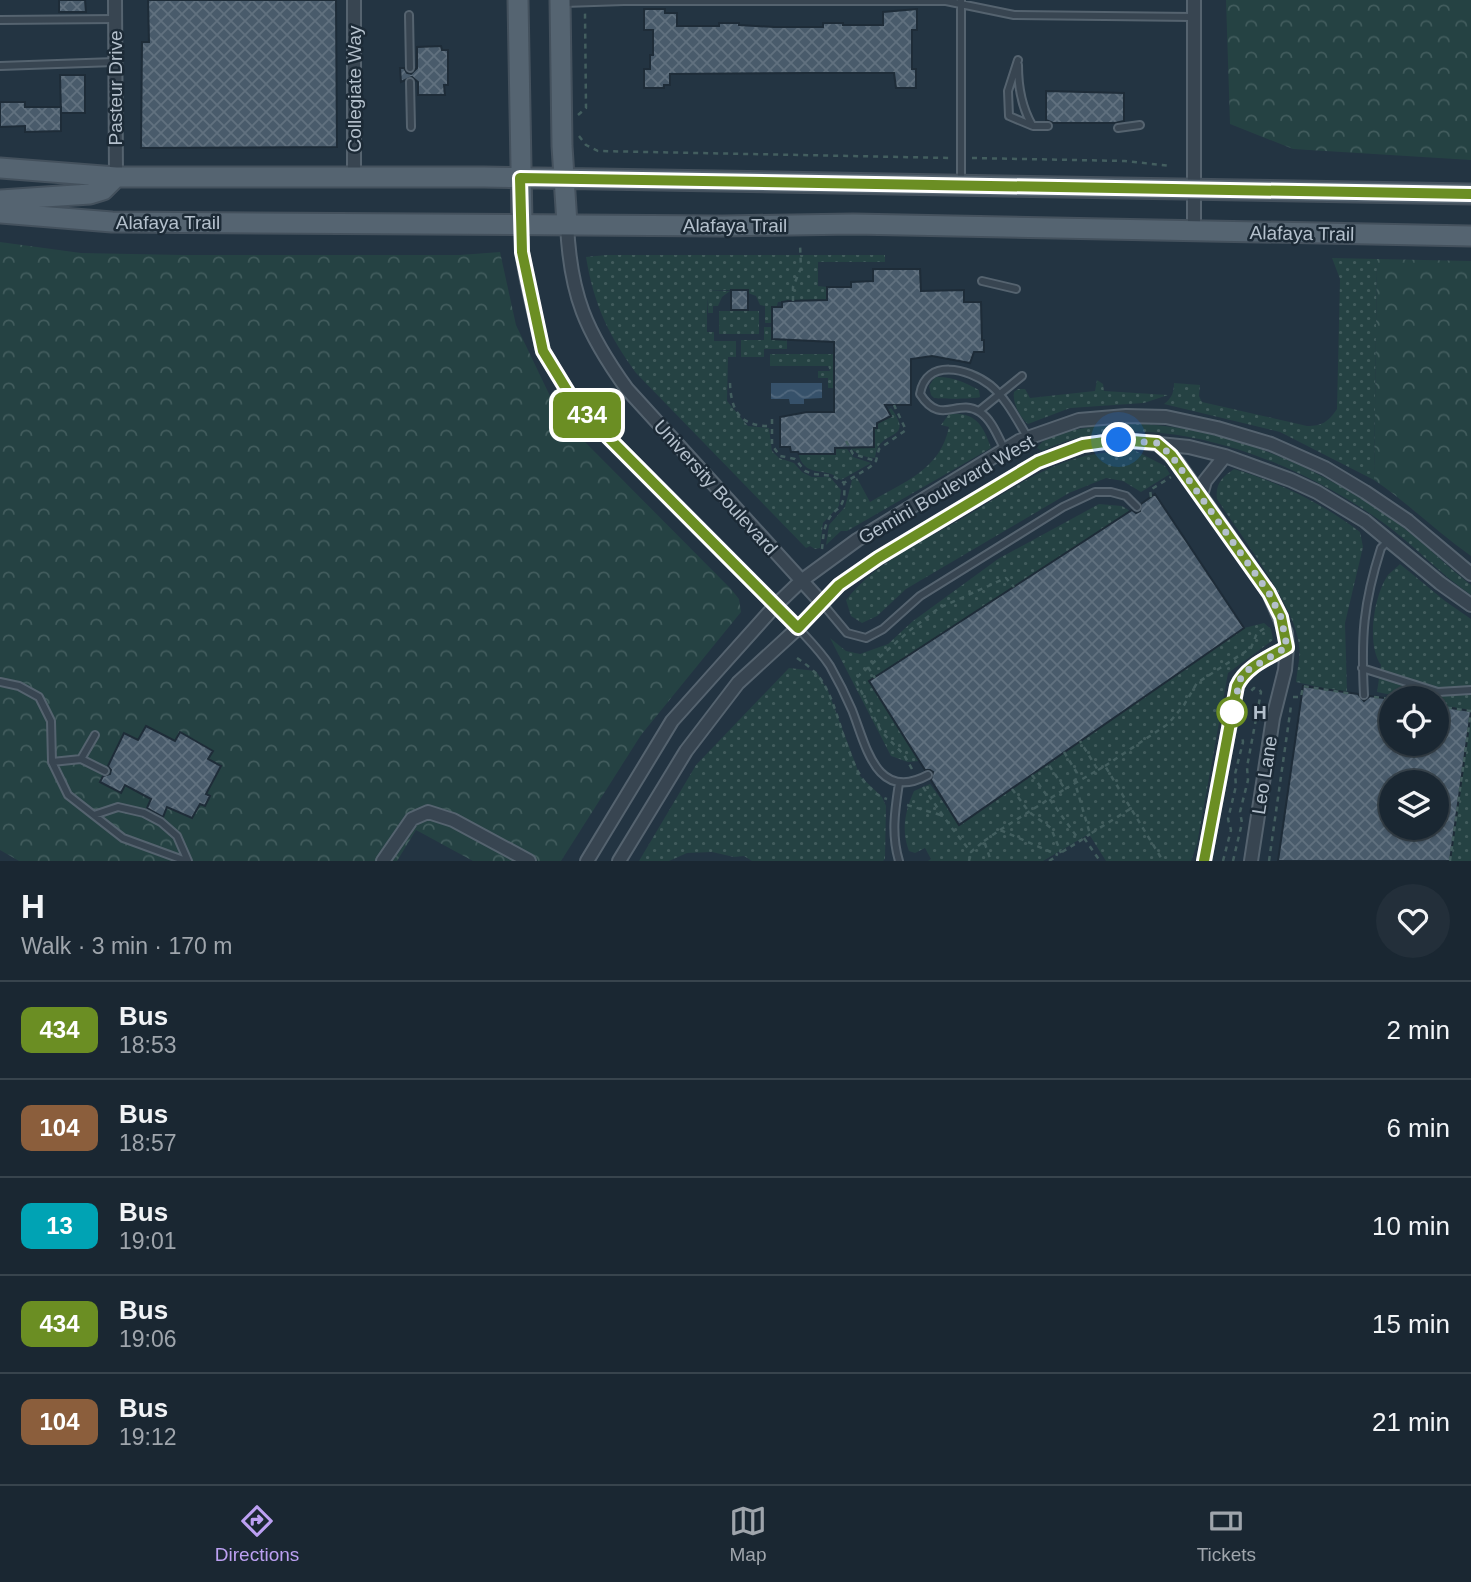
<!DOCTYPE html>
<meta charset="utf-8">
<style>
body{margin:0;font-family:Helvetica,sans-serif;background:#232f3a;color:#f1f3f6;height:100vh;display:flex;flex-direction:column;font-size:26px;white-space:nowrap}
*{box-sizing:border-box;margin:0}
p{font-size:23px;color:#9fa5ac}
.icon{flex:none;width:38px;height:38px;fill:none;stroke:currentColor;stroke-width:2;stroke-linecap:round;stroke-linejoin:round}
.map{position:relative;height:861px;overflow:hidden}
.details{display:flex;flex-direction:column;background:#1a2732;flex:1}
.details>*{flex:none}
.badge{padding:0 14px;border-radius:10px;font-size:24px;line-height:46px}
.controls{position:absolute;left:1379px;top:686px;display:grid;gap:14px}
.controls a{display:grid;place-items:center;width:70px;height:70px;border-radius:50%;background:#1a2732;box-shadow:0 2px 5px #0004,0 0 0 2px #38444d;font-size:35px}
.you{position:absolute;width:35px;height:35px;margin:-18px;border:5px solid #fff;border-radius:50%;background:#1a73e8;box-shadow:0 0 0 10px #1a73e833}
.map>.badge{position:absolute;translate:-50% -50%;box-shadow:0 0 0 4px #fff}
.round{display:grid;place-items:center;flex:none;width:74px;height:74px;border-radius:37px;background:#232f3a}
.overview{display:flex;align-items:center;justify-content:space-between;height:119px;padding:0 21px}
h1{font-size:33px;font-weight:700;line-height:52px}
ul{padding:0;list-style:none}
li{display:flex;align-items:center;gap:21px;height:98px;padding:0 21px;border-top:2px solid #38444d}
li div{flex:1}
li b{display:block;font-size:26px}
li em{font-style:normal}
li .badge{min-width:77px;font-weight:700;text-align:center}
.tabs{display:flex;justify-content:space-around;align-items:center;height:98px;border-top:2px solid #38444d;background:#1a2732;font-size:19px;color:#9fa5ac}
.tabs a{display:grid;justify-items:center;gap:4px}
.tabs .current{color:#bca0f2}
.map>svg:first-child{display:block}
.green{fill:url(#green-dots)}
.forest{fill:url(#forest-crowns)}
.water{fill:url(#water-waves)}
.building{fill:url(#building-cross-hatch);stroke:#1e2c38;stroke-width:2;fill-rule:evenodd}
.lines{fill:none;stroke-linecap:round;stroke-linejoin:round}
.lane-casing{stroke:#55636f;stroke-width:10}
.street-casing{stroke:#55636f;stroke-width:16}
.primary-casing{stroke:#44515d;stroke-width:23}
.path{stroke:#435e5f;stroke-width:2.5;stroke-dasharray:5 5;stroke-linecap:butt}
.lane{stroke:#384551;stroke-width:6}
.street{stroke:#384551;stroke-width:12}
.primary{stroke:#556471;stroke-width:19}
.line-casing{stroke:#fff;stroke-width:16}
.line{stroke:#6b8e23;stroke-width:10}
.walk{stroke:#b4c0cc;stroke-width:7;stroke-dasharray:0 12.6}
.stop-dot{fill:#fff;stroke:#6b8e23;stroke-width:3.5}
.labels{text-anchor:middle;stroke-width:5;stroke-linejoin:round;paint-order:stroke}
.street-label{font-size:19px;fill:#b4c0cc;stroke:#1c2a36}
.stop-label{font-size:19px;font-weight:bold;fill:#b4c0cc;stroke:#1c2a36;text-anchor:start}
</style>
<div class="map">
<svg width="1471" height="861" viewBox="0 0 1471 861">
<defs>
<pattern id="green-dots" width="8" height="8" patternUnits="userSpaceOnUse" patternTransform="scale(1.75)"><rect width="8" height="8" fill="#254243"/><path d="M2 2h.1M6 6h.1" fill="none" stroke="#425c5d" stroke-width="1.8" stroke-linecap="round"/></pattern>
<pattern id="forest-crowns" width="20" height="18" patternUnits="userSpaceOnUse" patternTransform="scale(1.75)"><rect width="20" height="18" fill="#254243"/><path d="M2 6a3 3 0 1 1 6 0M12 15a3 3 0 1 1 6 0" fill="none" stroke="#425c5d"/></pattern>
<pattern id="water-waves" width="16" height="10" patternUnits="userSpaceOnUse" patternTransform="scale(1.75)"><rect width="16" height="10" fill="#36516a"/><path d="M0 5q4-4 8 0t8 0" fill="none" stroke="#51687e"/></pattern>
<pattern id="building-cross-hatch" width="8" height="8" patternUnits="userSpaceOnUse" patternTransform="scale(1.75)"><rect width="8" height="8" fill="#495b6b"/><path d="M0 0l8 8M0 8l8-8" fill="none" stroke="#61717f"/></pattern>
</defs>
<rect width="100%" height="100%" fill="#233442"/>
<path class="green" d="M606,255H885V262H818V286L827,287V300L778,302L772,323H765V306L760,305L756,296L748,293V290H707L730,291L722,297L718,306H713V313H708L707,297V332H714V341H736V357H728L727,401L748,426L769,428L772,451L779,458L794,463L802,472L812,477H830L841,490L839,506L823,523L820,548L815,549L810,546L806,548L636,373C608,334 594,305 586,257Z
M1332,258L1377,259L1374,480L1280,432L1164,404C1172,398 1174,392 1174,383L1200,385L1199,396L1202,402L1307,426C1322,426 1328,422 1337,409L1340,279Z
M719,311H759V334H719Z
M764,327H772L781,338L787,340V349H764V357H741V340H764Z
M770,354H834V388H828V378H818V371H830L828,366H770Z
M935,377C951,376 965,382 979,390L980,397C977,399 941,399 934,398L931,395L929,386Z
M1097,380L1103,384L1104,391L1168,395L1144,403L1070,408L1028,424C1020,418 1012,402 1014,392L1018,389H1025L1030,398L1095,391Z
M891,408C913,438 887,431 878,447C877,448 875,457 875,458C864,457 855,455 849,445L854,448L874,447C874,428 872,425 890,416L888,410Z
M949,414C976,412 983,425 991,448L847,531H841L826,545L829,525L845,507L852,480L857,478L870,502C905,481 940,470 949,427L941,425Z
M1125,423C1227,426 1320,466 1401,526C1426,544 1447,567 1471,585V595C1440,574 1415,546 1385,524C1297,460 1147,399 1042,451L1037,448C1047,430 1104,425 1125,423Z
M835,441L845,446L853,457L871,463L841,480C825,465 804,480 798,452L799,454H835Z
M1134,450L1165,466L1170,474L1141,492L1123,481L1106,478L1069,493L906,589L877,616L862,623L851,616L846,600C874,564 919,543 958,521C995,500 1031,473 1071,460C1091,453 1113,452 1134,450Z
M1234,469C1280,483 1322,503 1360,532L1363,547L1345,623L1347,693L1296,682C1297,670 1301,657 1299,645C1295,605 1240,535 1217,499C1215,484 1222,477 1234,469Z
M1099,504L1122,506L1130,511L869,681L919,761L908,762L891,756L830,638L846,651L860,654L888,644L913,621L998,559Z
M1400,564L1445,601L1471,619V861H1450L1471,711L1437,704V698H1406L1377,692L1381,665C1366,645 1374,595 1388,575C1392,571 1397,567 1400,564Z
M1264,623L1271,629L1273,640L1228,673L1197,844L1191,861H1106L1089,834L1043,861H928L931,859L925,848L915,853L909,851C901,831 905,811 914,791L930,784L960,825L1244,628Z
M789,668L816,671L828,691L860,776L882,797L886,806L885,859L883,861H752L744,856L734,857L712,852L687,853L669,861H639L696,765Z"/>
<path class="forest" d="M1226,0H1471V160L1293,149L1230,124Z
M0,242L81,253L183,255H460L500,252L516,325L550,396L586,443L731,589L739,599L741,612L641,735L561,861H473L416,830L397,861H19L0,850Z
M1377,259L1471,261V556C1437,532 1408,503 1374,480Z"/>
<path class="water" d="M771,383H822V398L804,399V404H790L789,399H771Z"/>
<path class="building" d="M59,0H85L86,12H59Z
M148,0H336L337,147L141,148L142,42H149Z
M644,9H665V13H677V26H719V23H739V25L774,27H823V23H843V25H883V12L917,9V30H912V69H916V88H896L894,73H809L670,74V85H664V88H644V69H650V55H653V30H644Z
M441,46L442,50H448V85H444L445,95H418V82L412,77L401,82L400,68H404L407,73L411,74L417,68V47Z
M60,75H85V113H61Z
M1046,91L1124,93V121L1115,123H1053L1046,120Z
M0,102H25V107H61V131L25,132V126L0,127Z
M873,269H920L921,291L964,290V302H981L982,340H984V352H974L970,363L932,356L911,359V405H885L891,416L877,423V428H874V447L835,448V454H799L798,452H791L790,447H780V417L807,412H834V342L772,339V307H782V302L788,301L827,300V287H851V282L873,281Z
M731,290H748V310H731Z
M1155,494L1244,628L959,825L931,780L933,772L930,770H925L869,681L1132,510L1136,513L1140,511L1141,504Z
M1303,686L1358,694L1364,701L1370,696L1391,699V744H1437V706L1471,711L1450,861H1278ZM1391,782H1437V828H1391Z
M146,726L175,741L180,732L213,751L208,759L221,766L206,794L210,796L205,806L200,804L192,818L167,807L163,817L147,808L151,799L125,785L121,793L100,782L103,776L110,774L111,770L108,766L124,733L138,740Z"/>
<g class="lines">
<defs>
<path id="lane" d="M961,0V184
M564,3L624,1H946L1014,15L1193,17
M409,15L410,68
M0,20L115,19
M1018,60L1008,91L1009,116L1033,126H1048
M1018,65C1018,87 1021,106 1032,125
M0,66L115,62
M410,82L411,127
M1118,128L1140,125
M982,281L1016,289
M979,411L1022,376
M1005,450C998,437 992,420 980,412C957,397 941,427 920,394C926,358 968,368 990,385C1006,398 1017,420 1028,438
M822,603L847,633L866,638L883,629L920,596L1063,507L1095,492H1111L1126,496L1137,507
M798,628C809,640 821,652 830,666C838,680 846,696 852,710C866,745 876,803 928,775
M1362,668L1438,692L1471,690
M0,682L19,686L39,697L51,721L52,762L68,795L123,838L186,861
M1364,695C1361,637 1363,604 1381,548L1388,541
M81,759L95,735
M52,762L81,759L105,771
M94,815L118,807L144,813L161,822L177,836L188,861
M899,861C891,834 895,810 899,783"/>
<path id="street" d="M115,0L116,177
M1194,0V231
M354,177V0
M522,223V252L527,280L543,351L576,405L798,628
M567,224C570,295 586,332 627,389L822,603
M1157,443L1178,463L1269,593L1286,633L1287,647L1285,670L1273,718L1251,861
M1201,495L1205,481L1225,456
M383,861L412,819L428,812L453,820L529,861
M587,861L672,721L775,606L801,581L857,540L1019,441L1079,420L1126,416L1166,417L1217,428L1271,444L1325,468L1365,492L1408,521L1471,574
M619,861L686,751L738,683L798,628L839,585L878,558L1038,462L1083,445L1119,440L1189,447L1225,456L1291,480L1317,492L1365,521L1440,583L1471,605
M1204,861L1237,686C1246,666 1269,658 1287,647"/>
<path id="primary" d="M518,0L522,223
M560,0L562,146L567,224
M0,168L116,177H484L1471,194
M0,200L90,194L103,190L116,177
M0,213L112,222L722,226L853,224L1471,236"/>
</defs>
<use href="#lane" class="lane-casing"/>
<use href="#street" class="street-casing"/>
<use href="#primary" class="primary-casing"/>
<path class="path" d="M578,115L586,108L585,13
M579,136L586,145L598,151L951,158
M972,158L1125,161L1171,166
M793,301V287L801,268L800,244
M730,383C731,412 741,427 772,426
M772,419V445L780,456L795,459L805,471L813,474L833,476L844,483
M846,441L853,454L876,461
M1151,497L1150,490L1171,477
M822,549C823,541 823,533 826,525C833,505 847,513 844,483L870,467L876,461L879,449L906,430L894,405
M797,658C810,667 820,675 827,690C843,720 850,788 887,799
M868,667L875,678
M1293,697H1301L1303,686L1353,694
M1374,697L1391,699
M1437,706L1471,711
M1064,752L1077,773L1075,783L1090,834L1130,809
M1105,766L1168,724L1184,705L1197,683L1251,648L1257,633L1268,626
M912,769L904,755L881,731L855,679L909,631L939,608L1006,578L1014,587
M1098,770L1105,766L1163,861
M1032,775L1080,841L1090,834
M923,787L951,827L971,852L984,841L991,861
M1012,789L1029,812L1051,828L1061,853
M1065,789L1098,770L1080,741
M907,805L944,816
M1000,830L1065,789L1048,764
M1084,838L1100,861
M984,841L1000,830L1058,855
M1062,852L1080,841
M969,861L971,852
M1049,861L1057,856
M1223,861L1231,830L1228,819L1236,786L1235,774L1243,742L1242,735
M1233,861L1242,823L1240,812L1248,780L1247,767L1261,692L1259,689L1254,688L1251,691
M1269,861L1291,706
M1450,861L1471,711"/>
<use href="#lane" class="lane"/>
<use href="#street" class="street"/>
<use href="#primary" class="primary"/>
</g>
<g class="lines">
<defs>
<path id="line" d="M1204,861L1237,686C1246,666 1269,658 1287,647L1281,617L1269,593L1171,455L1157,443L1119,440L1083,445L1038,462L878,558L839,585L798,628L576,405L543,351L522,252L520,178L1471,194"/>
</defs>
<use href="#line" class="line-casing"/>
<use href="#line" class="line"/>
<path class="walk" d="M1119,440L1157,443L1171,455L1269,593L1281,617L1287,647L1248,670L1241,677L1232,712"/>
</g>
<circle class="stop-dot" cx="1232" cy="712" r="14"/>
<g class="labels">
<g class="street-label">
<text transform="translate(115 88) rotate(-90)" y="7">Pasteur Drive</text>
<text transform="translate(354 89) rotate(-90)" y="7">Collegiate Way</text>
<text x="168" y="229">Alafaya Trail</text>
<text x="735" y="232">Alafaya Trail</text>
<text transform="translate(1302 233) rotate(1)" y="7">Alafaya Trail</text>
<text transform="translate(716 487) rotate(48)" y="7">University Boulevard</text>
<text transform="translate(946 489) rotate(-30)" y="7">Gemini Boulevard West</text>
<text transform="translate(1264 775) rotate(-81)" y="7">Leo Lane</text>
</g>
<g class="stop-label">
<text x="1253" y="719">H</text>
</g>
</g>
</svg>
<div class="controls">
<a><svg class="icon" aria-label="locate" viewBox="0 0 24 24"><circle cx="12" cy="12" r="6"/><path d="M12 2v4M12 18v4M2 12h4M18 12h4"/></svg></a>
<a><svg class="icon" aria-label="layers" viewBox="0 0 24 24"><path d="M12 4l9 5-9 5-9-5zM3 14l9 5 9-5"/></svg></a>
</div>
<div class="you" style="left:1119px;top:440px"></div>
<b class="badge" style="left:587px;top:415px;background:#6b8e23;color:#fff">434</b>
</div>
<section class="details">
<div class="overview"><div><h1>H</h1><p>Walk · 3 min · 170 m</p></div><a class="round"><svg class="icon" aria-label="heart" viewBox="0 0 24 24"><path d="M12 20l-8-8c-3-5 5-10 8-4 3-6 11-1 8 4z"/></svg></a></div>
<ul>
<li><span class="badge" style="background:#6b8e23;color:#fff">434</span><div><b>Bus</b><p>18:53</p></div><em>2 min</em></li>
<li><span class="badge" style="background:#8b5e3c;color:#fff">104</span><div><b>Bus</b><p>18:57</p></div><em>6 min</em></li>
<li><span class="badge" style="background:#00a3b4;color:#fff">13</span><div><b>Bus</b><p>19:01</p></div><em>10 min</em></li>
<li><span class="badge" style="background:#6b8e23;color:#fff">434</span><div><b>Bus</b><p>19:06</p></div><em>15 min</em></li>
<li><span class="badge" style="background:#8b5e3c;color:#fff">104</span><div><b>Bus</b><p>19:12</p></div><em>21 min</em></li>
</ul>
</section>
<nav class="tabs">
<a class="current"><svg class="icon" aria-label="directions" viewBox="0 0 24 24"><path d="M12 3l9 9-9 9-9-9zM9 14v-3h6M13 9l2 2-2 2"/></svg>Directions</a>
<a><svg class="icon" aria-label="map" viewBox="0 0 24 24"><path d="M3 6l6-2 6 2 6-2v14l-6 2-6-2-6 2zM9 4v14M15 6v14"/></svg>Map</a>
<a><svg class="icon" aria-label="tickets" viewBox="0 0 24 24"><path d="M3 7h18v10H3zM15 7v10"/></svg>Tickets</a>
</nav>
